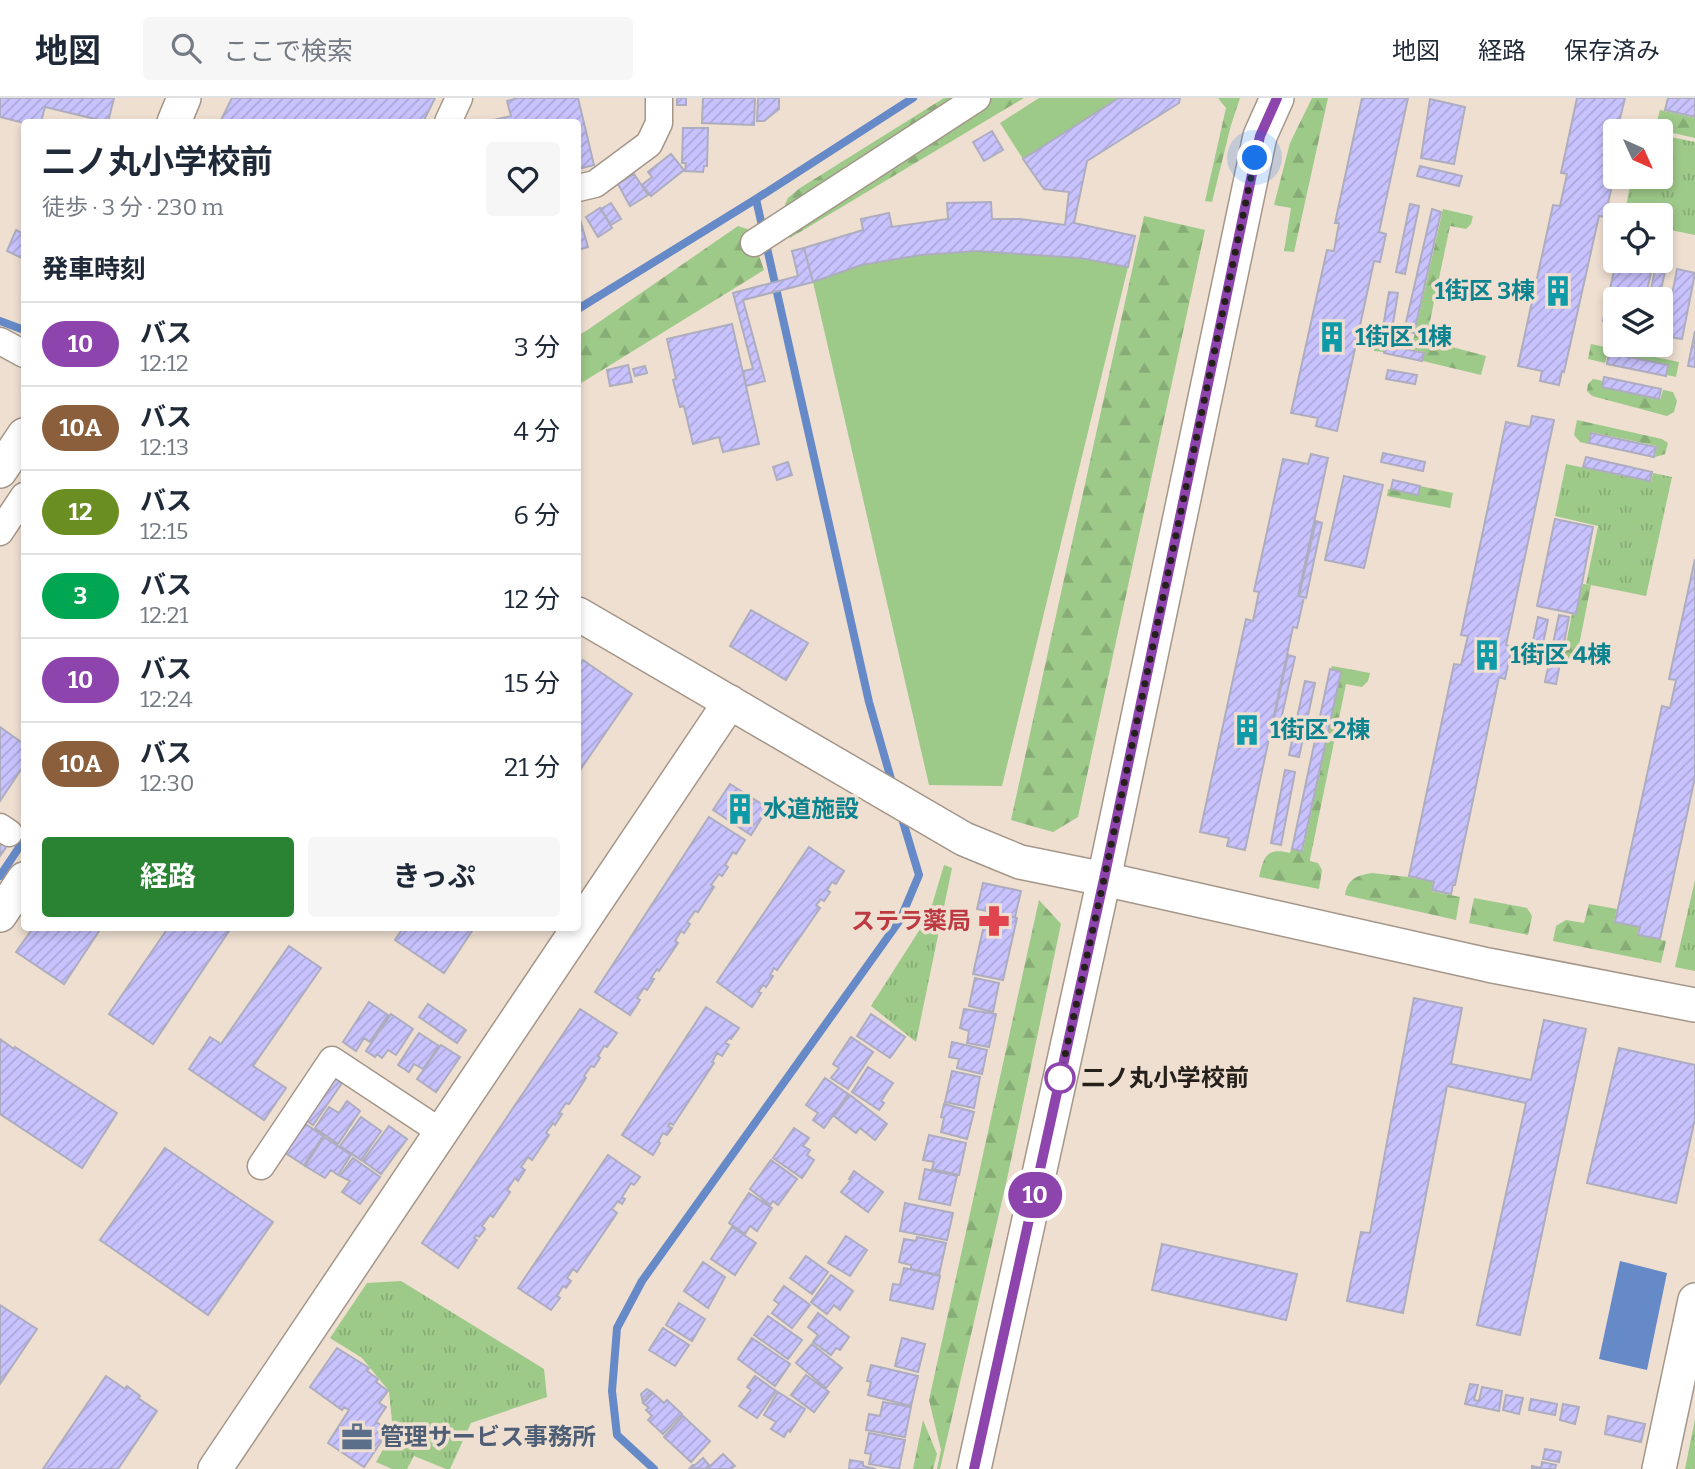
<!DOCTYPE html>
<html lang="ja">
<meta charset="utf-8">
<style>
body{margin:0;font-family:Bitter,"Noto Sans JP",serif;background:#f6f6f7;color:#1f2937;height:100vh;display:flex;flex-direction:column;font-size:26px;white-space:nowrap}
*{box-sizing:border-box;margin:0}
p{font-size:23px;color:#747a83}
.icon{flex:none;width:38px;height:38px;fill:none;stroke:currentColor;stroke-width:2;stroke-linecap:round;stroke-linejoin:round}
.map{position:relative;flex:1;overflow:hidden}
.sheet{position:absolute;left:21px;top:21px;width:560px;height:812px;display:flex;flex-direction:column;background:#fff;border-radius:7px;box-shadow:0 4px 10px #0003}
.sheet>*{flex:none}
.badge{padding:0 14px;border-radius:23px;font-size:24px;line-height:46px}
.needle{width:46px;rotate:135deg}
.buttons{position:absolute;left:1603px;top:21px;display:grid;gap:14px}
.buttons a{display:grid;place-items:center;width:70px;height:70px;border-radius:7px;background:#fff;box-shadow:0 4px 10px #0003;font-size:35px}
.you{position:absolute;width:35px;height:35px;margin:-18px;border:5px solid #fff;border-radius:50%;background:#1a73e8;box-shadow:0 0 0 10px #1a73e833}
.map>.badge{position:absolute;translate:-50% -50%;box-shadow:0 0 0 4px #fff}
h2{padding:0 21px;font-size:26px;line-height:63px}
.round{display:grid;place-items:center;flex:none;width:74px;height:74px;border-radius:7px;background:#f6f6f7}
.summary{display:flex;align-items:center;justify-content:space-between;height:119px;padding:0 21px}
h1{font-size:33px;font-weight:700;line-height:52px}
.button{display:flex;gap:14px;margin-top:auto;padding:14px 21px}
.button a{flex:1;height:80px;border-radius:7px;background:#298333;color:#fff;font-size:28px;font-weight:700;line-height:80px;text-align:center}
.button a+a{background:#f6f6f7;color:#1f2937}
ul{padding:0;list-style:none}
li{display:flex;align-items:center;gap:21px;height:84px;padding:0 21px;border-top:2px solid #e0e1e3}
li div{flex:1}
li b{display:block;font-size:26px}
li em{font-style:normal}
li .badge{min-width:77px;font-weight:700;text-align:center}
header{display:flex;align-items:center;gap:42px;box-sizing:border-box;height:98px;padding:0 35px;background:#fff;border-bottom:2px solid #e0e1e3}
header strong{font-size:33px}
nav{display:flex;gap:38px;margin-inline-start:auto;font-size:24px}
.search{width:490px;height:63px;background:#f6f6f7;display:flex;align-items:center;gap:18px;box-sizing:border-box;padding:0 24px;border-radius:7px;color:#747a83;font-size:26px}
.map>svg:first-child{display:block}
.green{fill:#9dc989}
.forest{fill:url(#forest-firs)}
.park{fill:url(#park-tufts)}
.water{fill:#6689c7}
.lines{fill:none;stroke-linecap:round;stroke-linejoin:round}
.stream{stroke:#6689c7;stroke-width:8}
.building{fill:url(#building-hatch);stroke:#aeadbf;stroke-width:2}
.minor-casing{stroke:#a49689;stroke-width:29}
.tertiary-casing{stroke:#a49689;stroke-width:36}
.minor{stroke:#fff;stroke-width:26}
.tertiary{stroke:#fff;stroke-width:33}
.line-casing{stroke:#fff;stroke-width:16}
.line{stroke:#8e44ad;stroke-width:10}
.walk{stroke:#25201b;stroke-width:7;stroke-dasharray:0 12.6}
.stop-dot{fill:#fff;stroke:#8e44ad;stroke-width:3.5}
.labels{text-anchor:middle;stroke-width:7;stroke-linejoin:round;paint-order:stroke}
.culture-label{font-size:24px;font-weight:bold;fill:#0d838f;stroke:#eedfd1;text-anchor:start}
.health-label{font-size:24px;font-weight:bold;fill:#be3a42;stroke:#eedfd1;text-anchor:end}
.stop-label{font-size:24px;font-weight:bold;fill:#25201b;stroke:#eedfd1;text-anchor:start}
.service-label{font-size:24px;font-weight:bold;fill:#4e5e75;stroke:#eedfd1;text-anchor:start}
</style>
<header>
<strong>地図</strong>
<div class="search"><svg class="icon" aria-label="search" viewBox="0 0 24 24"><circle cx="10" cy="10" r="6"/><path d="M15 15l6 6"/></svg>ここで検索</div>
<nav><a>地図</a><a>経路</a><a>保存済み</a></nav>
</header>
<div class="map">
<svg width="1695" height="1371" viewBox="0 0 1695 1371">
<defs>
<pattern id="forest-firs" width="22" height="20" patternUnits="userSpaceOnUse" patternTransform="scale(1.75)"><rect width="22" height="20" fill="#9dc989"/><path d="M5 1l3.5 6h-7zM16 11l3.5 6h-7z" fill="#87ac76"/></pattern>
<pattern id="park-tufts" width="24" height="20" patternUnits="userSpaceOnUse" patternTransform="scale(1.75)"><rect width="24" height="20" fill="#9dc989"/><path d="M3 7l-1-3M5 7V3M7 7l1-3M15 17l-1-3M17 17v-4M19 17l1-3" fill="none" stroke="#87ac76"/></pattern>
<pattern id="building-hatch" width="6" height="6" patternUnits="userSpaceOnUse" patternTransform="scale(1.75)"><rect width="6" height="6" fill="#c8c3fe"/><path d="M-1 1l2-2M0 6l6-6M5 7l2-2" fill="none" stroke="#aca7d9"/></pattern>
</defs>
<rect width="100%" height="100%" fill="#eedfd1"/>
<path class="green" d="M1039,0H1119L1023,61L1000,25Z
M976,153L1080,160L1128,169L1002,688L929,687L813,184L861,167L920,157Z"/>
<path class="forest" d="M944,0H1024L790,140L785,106L788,100L800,90Z
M1218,0H1240L1231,27L1212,104L1205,103L1226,10Z
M1312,0H1328L1294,154L1284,153L1291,110L1274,107L1290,45Z
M1660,12L1695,20V40L1655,31Z
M1443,111L1473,118L1471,126L1466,131L1450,128L1426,242L1486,258L1481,277L1423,263L1424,254L1386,246L1384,254L1374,253L1377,238L1413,243Z
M1144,118L1205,132L1078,719L1053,734L1011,722Z
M738,128L750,132L764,172L578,287V237L586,233Z
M1615,147V163H1661V157L1670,159L1668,168L1656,166L1653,175L1611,166Z
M1591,246L1679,264L1676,279L1667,277L1668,267L1608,254L1605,265L1588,261Z
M1593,281L1603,283L1602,289L1660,302L1663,292L1673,294L1677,303L1674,314L1667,318L1592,298L1587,293L1588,286Z
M1577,322L1662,341L1668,345L1665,356L1655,359L1657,348L1591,334L1588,346L1580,344L1574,337Z
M1420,388L1453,395L1450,410L1387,398L1388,391L1418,397Z
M1583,486L1591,487L1576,562L1563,560L1572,516L1576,517Z
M1332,568L1370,575L1368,583L1362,589L1346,586L1310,761V763L1318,765L1322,772L1319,791L1259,779C1264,759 1266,749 1290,755L1291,751L1303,753L1341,574L1331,571Z
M1372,775L1408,779L1433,784L1431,793L1460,799L1456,822L1345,797C1347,781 1358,777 1372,775Z
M1474,800L1527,810L1532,818L1528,837L1469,825Z
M1039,802L1061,826L1007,1081L940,1371H937L941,1352L929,1302Z
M1589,806L1617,811L1614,824L1639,829L1637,837L1666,843L1661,865L1553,843L1556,828L1566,822L1584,825Z
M923,1322L937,1356L933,1371H913Z"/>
<path class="park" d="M1661,37L1695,44V137L1661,130V117H1624L1632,79H1661Z
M1566,366L1651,384L1653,375L1672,379L1646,498L1586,486L1598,428L1555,418Z
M944,767L952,770L916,944L871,908L929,817Z
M1695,782V873L1675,869Z
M401,1183L544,1271L547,1299L471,1325L450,1371H446L414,1358L407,1371H392L376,1364L393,1334L389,1293L362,1260L330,1240L367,1185Z
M1695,1321V1371H1685Z"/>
<path class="water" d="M1620,1163L1667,1175L1647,1272L1599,1261Z"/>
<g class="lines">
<path class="stream" d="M756,101L869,604L893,688
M578,211L756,101L913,0
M0,223L24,232
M0,778L24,742
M654,1371L617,1337L612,1293L617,1230L642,1183L900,822L919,777L901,717"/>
</g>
<path class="building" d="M0,0H114L108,24L45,9L41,24L24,25L0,19Z
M232,0H435L423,24H220Z
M518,0H578L594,67L578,71V24H484L511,18L507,3Z
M677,0H686V7H677Z
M703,0H755L754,27L702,25Z
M758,0H779V11L764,23H757Z
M1119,0H1180L1179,5L1087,63L1074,125L1135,138L1128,169L1080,160L976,153L920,157L861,167L813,184L804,150L863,132L861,121L889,115L892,129L948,121L947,105L991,104L992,121H1020L1065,127L1069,94L1044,91L1023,61Z
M1362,0H1408L1379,134L1386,136L1380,164L1374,163L1337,333L1316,328L1318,320L1291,315L1327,152L1334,153L1339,125H1335Z
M1577,0H1625L1617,33H1615V43L1606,85L1612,87L1605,119L1599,118L1564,274L1562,273L1559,287L1540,283L1542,273L1518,268L1553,107L1560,108L1567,76L1561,75Z
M1668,0H1695V19L1665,12Z
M1430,1L1465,9L1454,66L1421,60Z
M683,30H708L707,68H704L703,74L685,73L686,65H682Z
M992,33L1003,52L984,63L973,44Z
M671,56L684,72L651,98L642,87L652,79L648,74Z
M1420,68L1462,78L1459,88L1417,78Z
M634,76L648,97L630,108L618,86Z
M611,105L621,121L611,127L601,111Z
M1410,106L1419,108L1405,176L1396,174Z
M600,110L612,130L598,139L586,119Z
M1432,111L1441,114L1414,235L1404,233Z
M579,118L588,149L578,152V119Z
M16,132L24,136V161L7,153Z
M804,150L813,184L743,202L765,283L746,288L743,273L753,271L733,195L798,178L792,153Z
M1656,167L1666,169L1659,201H1649Z
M1615,168L1651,175L1645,201H1615V226L1603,223Z
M1677,171L1695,175L1682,241L1664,238Z
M1389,194L1398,195L1392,231L1383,229Z
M732,226L759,346L723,354L719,339L693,346L684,308L680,309L673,282L676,281L667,241Z
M1695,233V269L1688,268Z
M1386,247L1424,255L1422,263L1384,255Z
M1609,255L1668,267L1666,278L1607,266Z
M628,267L632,284L610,288L607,272Z
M645,268L647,275L635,278L633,271Z
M1388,272L1417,277L1415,286L1386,281Z
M1604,279L1661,291L1659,301L1602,289Z
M1532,318L1554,322L1506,547L1512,549L1505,581L1499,579L1455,787H1453L1451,796L1432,792L1434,784L1409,778L1454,566L1461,567L1468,538L1461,537L1506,324L1530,329Z
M1591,335L1656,349L1654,359L1589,345Z
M1383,355L1425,364L1423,373L1381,364Z
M1311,356L1328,360L1298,498L1304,499L1297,530L1293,529L1245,752L1227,748L1229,740L1200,734L1246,521L1253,523L1259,494L1254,493L1283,361L1308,366Z
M1586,359L1652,374L1650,383L1583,369Z
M788,364L792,377L777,382L773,369Z
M1344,378L1383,387L1364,470L1325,462Z
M1393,382L1420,388L1418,397L1391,391Z
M1555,421L1593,429L1576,516L1537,508Z
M1316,423L1322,425L1306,500L1299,498Z
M1695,461V679L1660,841L1638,837L1640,829L1615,824L1662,608L1670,610L1676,582L1669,581Z
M751,512L808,545L786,582L730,548Z
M1559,517L1569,519L1556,586L1545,584Z
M1538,519L1548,522L1539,564L1529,562Z
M1288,557L1295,559L1278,635L1271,634Z
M583,562L632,596L578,675V570Z
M1330,571L1341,574L1302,753L1292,751Z
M1305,583L1315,585L1299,659L1289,657Z
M0,629L24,646V667L0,703Z
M1285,672L1295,674L1281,747L1271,745Z
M730,686L768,710L751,737L713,712Z
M709,719L745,742L736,756L733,754L725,767L728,769L722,778L719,776L711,787L714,789L698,814L695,813L687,824L690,826L684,835L681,833L675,843L678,845L659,873L657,871L651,880L654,881L647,892L644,890L637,900L640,902L630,917L595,894Z
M0,743L7,748L0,758Z
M809,749L844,773L836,786L832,784L827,792L830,794L824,803L821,801L816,807L820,810L777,872L774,870L770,877L773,878L766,889L763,887L758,894L761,895L752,909L717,884Z
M983,785L1021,793L1015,819L977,811Z
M987,814L1017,820L1003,882L973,876Z
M33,830H101L64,886L16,854Z
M168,830H231L153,946L109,916Z
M403,830H474L444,875L395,842Z
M289,848L321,870L253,968L286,990L264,1022L189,971L210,939L221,946Z
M975,880L999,885L993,914L969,908Z
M1414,900L1462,910L1451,966L1531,982L1544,922L1586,931L1520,1237L1477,1227L1526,1005L1447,988L1403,1215L1347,1203L1361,1134L1370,1135Z
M369,904L388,917L370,944L364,940L356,953L343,944Z
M428,906L466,932L457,945L419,919Z
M706,909L739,930L731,941L729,940L725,945L729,947L722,958L717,955L712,964L714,965L673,1027L670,1025L668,1028L672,1030L667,1037L663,1035L658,1044L660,1045L653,1057L622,1037Z
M580,911L617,935L607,949L604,948L598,958L600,960L594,969L591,968L584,978L586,980L569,1006L566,1005L559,1015L562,1016L555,1027L553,1025L546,1035L549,1037L532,1062L528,1059L521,1069L525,1072L518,1083L515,1080L507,1092L510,1094L493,1119L490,1117L482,1128L485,1131L479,1139L476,1137L474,1140L477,1142L458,1170L422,1145Z
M964,911L996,916L989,949L967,945L969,933L960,930Z
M391,916L413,931L396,957L388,952L382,960L377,956L375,959L366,953Z
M871,916L905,939L890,960L857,938Z
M419,935L439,948L423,971L414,966L409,974L398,967Z
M851,939L873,954L848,991L831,980L839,970L833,966Z
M0,941L14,951L15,949L117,1015L82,1070L0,1016Z
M952,944L987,952L982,976L957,970L959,961L949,959Z
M441,947L460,959L436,994L417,981Z
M1619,950L1695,967V1021L1676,1105L1587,1085Z
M868,969L893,985L881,1003L884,1005L879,1012L852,994Z
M952,973L980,979L974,1010L945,1004Z
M326,974L342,985L313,1027L297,1016Z
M825,980L848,996L824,1030L813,1022L818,1015L806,1007Z
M850,997L887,1026L875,1042L860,1030L856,1035L834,1018Z
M347,1003L360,1013L338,1046L315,1030L329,1009L339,1015Z
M944,1006L974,1014L967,1041L941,1034L944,1020L941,1019Z
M361,1019L381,1033L361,1062L340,1048Z
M297,1020L323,1038L304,1067L284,1054Z
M389,1028L407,1041L381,1076L363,1063Z
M794,1030L809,1040L803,1048L810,1052L807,1057L814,1062L802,1080L773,1060Z
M929,1037L966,1045L959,1077L932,1071L934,1064L923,1062Z
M324,1039L351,1057L338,1077L331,1072L325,1080L305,1068Z
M165,1050L273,1124L208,1217L100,1142Z
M608,1057L640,1079L634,1087L631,1085L622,1099L625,1101L622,1106L618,1103L612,1111L617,1115L577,1174L573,1171L567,1180L571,1183L566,1190L563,1188L557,1198L560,1200L551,1212L518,1190Z
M353,1060L380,1079L360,1106L342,1094L350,1083L340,1078Z
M771,1062L797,1081L778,1107L773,1103L770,1107L750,1091Z
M925,1071L957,1078L950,1107L919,1101Z
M854,1073L883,1094L868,1114L841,1094L851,1082L849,1081Z
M749,1095L772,1110L757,1133L750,1128L745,1136L729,1125Z
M905,1105L953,1115L947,1142L900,1133Z
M732,1129L756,1145L735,1177L711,1161Z
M846,1138L867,1152L850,1178L828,1165Z
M917,1139L946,1145L939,1177L911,1171V1167L899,1164L904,1141L916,1143Z
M1162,1146L1297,1176L1286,1222L1152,1192Z
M806,1158L828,1174L812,1196L790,1180Z
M703,1164L725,1179L708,1210L684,1193Z
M904,1170L940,1178L933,1211L890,1202L893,1186L900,1187Z
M831,1177L853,1193L840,1212L834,1207L827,1216L811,1204Z
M784,1188L810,1207L792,1230L772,1215L779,1206L774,1202Z
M679,1205L705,1221L692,1243L666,1227Z
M0,1207L37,1231L0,1286Z
M818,1215L849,1239L840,1252L836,1250L831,1257L813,1244L818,1237L808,1229Z
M768,1218L802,1242L788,1261L754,1237Z
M663,1230L689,1247L675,1268L649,1252Z
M752,1240L790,1266L775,1288L738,1261Z
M902,1240L925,1246L918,1274L895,1268Z
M812,1246L842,1270L826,1290L796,1265Z
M337,1250L369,1270L367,1273L378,1281L376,1284L388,1293L379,1305L386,1309L376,1324L389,1332L364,1369L328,1345L349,1312L344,1309L342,1312L310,1289Z
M871,1267L918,1278L911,1308L868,1297L871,1284L867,1283Z
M806,1277L829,1294L814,1314L791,1297Z
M106,1278L125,1291L127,1288L140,1298L138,1300L157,1313L118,1371H43Z
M755,1278L776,1293L757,1320L739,1308L751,1292L747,1289Z
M1470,1286L1478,1287L1474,1302L1479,1303L1482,1289L1502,1293L1499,1313L1465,1306Z
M647,1291L652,1294L643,1304L641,1296Z
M778,1294L805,1311L790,1334L788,1332L784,1339L771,1331L776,1324L764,1317Z
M653,1295L664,1305L667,1302L682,1316L663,1336L648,1322L652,1318L646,1312L649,1310L643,1305Z
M1506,1297L1523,1300L1519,1316L1503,1312Z
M1531,1301L1557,1306L1555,1317L1529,1312Z
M883,1304L911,1309L905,1339L866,1332L869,1316L880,1318Z
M1563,1306L1579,1309L1575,1326L1560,1322Z
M683,1318L710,1343L691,1364L664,1339Z
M1608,1318L1645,1326L1641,1344L1605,1336Z
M869,1335L905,1342L899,1371L869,1366L871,1356L865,1355Z
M1545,1351L1561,1354L1559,1364L1543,1361Z
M723,1356L735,1368L731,1371H707Z
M703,1360L709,1367L705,1371L690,1370L693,1367L694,1368Z
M850,1362L863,1364V1368L876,1371H849Z
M1542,1364L1556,1367L1555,1371H1532V1368L1541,1370Z"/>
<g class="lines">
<defs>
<path id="minor" d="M448,24L459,0
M578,90L595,86L649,46L659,25V0
M754,145L977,0
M0,243L24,256
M0,434L24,398
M0,729L9,735
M261,1068L332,962L441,1034"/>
<path id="tertiary" d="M174,24L184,0
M0,373L24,337
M578,516L964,741L1020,764L1104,781L1488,867L1695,907
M0,817L24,781
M215,1371L730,604
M974,1371L1104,781L1260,38L1277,0
M1659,1371L1695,1202"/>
</defs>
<use href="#minor" class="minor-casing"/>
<use href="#tertiary" class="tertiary-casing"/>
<use href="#minor" class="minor"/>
<use href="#tertiary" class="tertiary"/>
</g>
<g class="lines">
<defs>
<path id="line" d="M974,1371L1104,781L1260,38L1277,0"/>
</defs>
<use href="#line" class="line-casing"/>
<use href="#line" class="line"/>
<path class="walk" d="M1060,980L1104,781L1255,60"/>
</g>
<defs>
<symbol id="building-bare" viewBox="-9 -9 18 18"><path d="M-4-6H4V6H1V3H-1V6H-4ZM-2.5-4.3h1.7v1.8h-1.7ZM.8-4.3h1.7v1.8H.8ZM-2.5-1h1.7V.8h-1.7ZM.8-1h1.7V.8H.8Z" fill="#0f9aa8" stroke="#eedfd1" stroke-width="2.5" paint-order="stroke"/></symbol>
<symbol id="pharmacy-bare" viewBox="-9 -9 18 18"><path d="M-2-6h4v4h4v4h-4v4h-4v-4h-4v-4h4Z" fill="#e0444e" stroke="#eedfd1" stroke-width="2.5" paint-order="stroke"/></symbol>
<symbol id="office-bare" viewBox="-9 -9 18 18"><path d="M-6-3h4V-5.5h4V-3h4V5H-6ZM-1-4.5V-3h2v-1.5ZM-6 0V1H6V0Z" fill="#5c6f8a" stroke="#eedfd1" stroke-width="2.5" paint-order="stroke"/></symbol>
</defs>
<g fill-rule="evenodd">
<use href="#building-bare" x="1536" y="171" width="44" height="44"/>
<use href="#building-bare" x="1310" y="217" width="44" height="44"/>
<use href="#building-bare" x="1465" y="535" width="44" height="44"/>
<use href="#building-bare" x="1225" y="610" width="44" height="44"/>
<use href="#building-bare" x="718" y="689" width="44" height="44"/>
<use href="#pharmacy-bare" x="972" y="801" width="44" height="44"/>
<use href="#office-bare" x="335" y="1317" width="44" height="44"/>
</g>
<circle class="stop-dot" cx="1060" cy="980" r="14"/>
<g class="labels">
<g class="culture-label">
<text x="1535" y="201" text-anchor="end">1街区 3棟</text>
<text x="1355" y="247">1街区 1棟</text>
<text x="1510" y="565">1街区 4棟</text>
<text x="1270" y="640">1街区 2棟</text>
<text x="763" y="719">水道施設</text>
</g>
<g class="health-label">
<text x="971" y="831">ステラ薬局</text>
</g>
<g class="stop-label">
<text x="1081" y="988">二ノ丸小学校前</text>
</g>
<g class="service-label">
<text x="380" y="1347">管理サービス事務所</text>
</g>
</g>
</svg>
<div class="buttons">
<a><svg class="needle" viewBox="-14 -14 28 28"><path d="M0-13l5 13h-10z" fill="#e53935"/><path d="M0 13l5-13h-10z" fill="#747a83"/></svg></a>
<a><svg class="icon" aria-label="locate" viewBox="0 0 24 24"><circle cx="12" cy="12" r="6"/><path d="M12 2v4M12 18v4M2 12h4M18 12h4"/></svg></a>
<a><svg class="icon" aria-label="layers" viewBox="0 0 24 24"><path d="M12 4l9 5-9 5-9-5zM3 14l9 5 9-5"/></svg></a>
</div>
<div class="you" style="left:1255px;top:60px"></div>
<b class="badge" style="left:1035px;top:1097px;background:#8e44ad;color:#fff">10</b>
<section class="sheet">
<div class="summary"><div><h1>二ノ丸小学校前</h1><p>徒歩 · 3 分 · 230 m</p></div><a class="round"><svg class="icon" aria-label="heart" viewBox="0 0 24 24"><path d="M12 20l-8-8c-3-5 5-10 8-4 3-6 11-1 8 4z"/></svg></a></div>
<h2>発車時刻</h2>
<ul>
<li><span class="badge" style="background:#8e44ad;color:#fff">10</span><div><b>バス</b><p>12:12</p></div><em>3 分</em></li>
<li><span class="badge" style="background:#8b5e3c;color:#fff">10A</span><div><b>バス</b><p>12:13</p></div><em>4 分</em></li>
<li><span class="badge" style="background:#6b8e23;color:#fff">12</span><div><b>バス</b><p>12:15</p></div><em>6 分</em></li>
<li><span class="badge" style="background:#00a651;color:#fff">3</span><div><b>バス</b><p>12:21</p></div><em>12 分</em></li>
<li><span class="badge" style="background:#8e44ad;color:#fff">10</span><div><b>バス</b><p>12:24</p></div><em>15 分</em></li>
<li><span class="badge" style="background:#8b5e3c;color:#fff">10A</span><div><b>バス</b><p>12:30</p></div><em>21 分</em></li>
</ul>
<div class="button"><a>経路</a><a>きっぷ</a></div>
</section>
</div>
